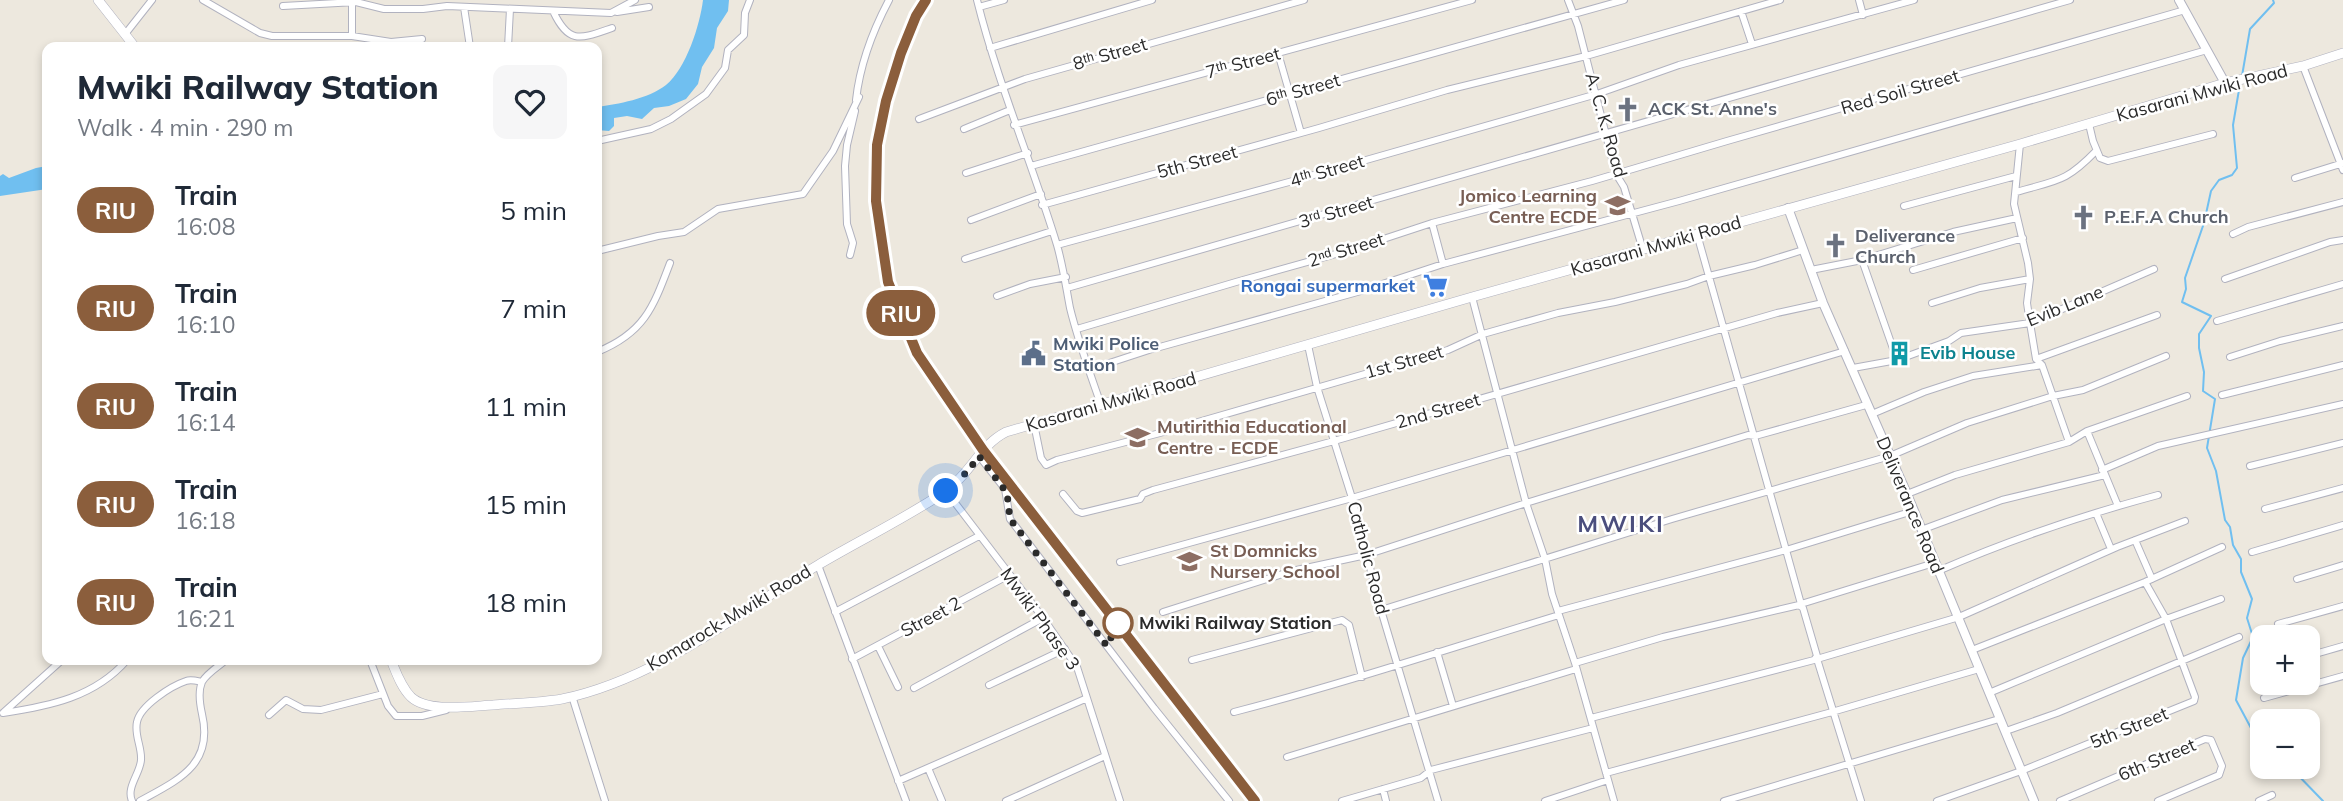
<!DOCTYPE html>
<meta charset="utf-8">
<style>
body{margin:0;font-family:Mulish,sans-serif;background:#f6f6f7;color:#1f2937;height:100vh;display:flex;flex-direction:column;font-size:26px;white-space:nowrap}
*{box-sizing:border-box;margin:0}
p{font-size:23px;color:#747a83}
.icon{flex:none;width:38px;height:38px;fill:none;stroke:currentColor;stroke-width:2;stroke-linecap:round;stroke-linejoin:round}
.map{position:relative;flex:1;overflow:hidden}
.side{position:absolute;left:42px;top:42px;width:560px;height:623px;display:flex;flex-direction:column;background:#fff;border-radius:14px;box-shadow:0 4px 10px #0003}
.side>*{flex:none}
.badge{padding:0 14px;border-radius:23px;font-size:24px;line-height:46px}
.tools{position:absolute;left:2250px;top:625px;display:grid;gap:14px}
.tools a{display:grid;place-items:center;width:70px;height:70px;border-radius:14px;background:#fff;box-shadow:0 4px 10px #0003;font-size:35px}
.you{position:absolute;width:35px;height:35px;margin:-18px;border:5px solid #fff;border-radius:50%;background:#1a73e8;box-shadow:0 0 0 10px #1a73e833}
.map>.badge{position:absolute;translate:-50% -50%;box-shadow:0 0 0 4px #fff}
.round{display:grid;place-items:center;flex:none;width:74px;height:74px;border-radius:14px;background:#f6f6f7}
.overview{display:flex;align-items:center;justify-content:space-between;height:119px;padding:0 35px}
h1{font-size:33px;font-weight:800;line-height:52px}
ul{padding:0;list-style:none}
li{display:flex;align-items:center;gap:21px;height:98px;padding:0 35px}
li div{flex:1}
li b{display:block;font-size:26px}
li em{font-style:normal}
li .badge{min-width:77px;font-weight:700;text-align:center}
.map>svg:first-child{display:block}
.water{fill:#70bff0}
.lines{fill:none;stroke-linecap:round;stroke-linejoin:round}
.stream{stroke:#70bff0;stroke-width:2}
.minor-casing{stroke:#b1b2bf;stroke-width:8}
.tertiary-casing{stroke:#b1b2bf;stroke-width:10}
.secondary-casing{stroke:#b1b2bf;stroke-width:10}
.minor{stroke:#fff;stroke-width:6}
.tertiary{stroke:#fff;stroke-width:8}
.secondary{stroke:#fff;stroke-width:9}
.rail{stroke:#a0a1b6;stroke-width:2}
.line-casing{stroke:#fff;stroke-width:16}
.line{stroke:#8b5e3c;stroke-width:10}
.walk{stroke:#2b2b2b;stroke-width:7;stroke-dasharray:0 12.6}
.stop-dot{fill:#fff;stroke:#8b5e3c;stroke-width:3.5}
.labels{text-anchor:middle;stroke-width:5;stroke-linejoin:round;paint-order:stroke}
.street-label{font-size:18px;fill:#2b2b2b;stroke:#fff}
.worship-label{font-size:18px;font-weight:bold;fill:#5b616d;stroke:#fff;text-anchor:start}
.education-label{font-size:18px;font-weight:bold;fill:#785e54;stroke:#fff;text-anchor:start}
.shop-label{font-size:18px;font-weight:bold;fill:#366cbe;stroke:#fff;text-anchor:end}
.service-label{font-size:18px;font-weight:bold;fill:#4e5e75;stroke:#fff;text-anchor:start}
.culture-label{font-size:18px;font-weight:bold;fill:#0d838f;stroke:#fff;text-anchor:start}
.stop-label{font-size:18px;font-weight:bold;fill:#2b2b2b;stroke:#fff;text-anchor:start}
.district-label{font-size:24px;font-weight:bold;letter-spacing:2px;fill:#4b4e7d;stroke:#fff}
</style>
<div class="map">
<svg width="2343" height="801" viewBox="0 0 2343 801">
<rect width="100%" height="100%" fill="#ede8de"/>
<path class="water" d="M703,0H729L728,11L717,28L714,48L702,67L698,84L686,99L669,106L654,108L642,119L627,116L614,118V126L609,131L597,130V107C618,104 648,99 666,85C686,69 700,25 703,0Z
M47,166V189L0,196V176L3,174L9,178L36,168Z"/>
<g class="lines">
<path class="stream" d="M2242,76L2250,29L2274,3L2273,0
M2240,84L2233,125L2237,168L2232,175L2219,180L2211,191L2204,223L2185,278L2186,289L2182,302L2211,316L2199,334V348L2204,372L2203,391L2215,399L2207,448L2216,471L2225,520L2230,527L2233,545L2241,559V572L2252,599L2247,618L2253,637L2243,658L2236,700L2259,743L2263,755
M2284,766L2293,770L2323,801"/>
<defs>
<path id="minor" d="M203,0L260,33L272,36H352L391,42L422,39
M977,0C998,84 1032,163 1057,245C1063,266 1066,287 1070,308C1078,341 1090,373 1101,405
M1568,0L1578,26L1616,174L1624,187L1643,250
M1859,0L1863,15
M352,2V36
M283,6L356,2L384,9H423L447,6L611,13L635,0
M464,7L470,47
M979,7L1004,0
M553,11C569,45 580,39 612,28
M1741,11L1752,44
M617,12L649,7
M126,33L152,0
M508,47L510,9
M990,48L1152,0
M1278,53L1301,133
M2303,66L2343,170
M856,100C860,64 872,32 889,0
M919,119L1025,79L1304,0
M2089,124L2093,141L2100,158L2108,161L2213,134
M1014,125L1472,0
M964,129L1010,110
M597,141L651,129L671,119L706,94L725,68L728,50L744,35L745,13L750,0
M2020,144L2014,204L2028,263L2030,279L2027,303L2030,323L2036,359L2042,365L2069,442
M1031,166L1624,0
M966,173L1028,153
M2295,178L2343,163
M2016,192C2057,180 2065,183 2096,151
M1042,205L1319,128L1447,90L1586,56L1780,0
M1904,206L2016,176
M971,220L1041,194
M1432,223L1443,264
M2233,234L2248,227L2343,202
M1057,245L1289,182L1597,94L1679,65L1914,0
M597,251L658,236L684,232L718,209L803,194L833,151L859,97
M850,255L853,243L847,224L845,166L847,145L855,111
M965,259L1052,231
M1862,260L1897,360
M1811,270L1862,260L1953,232L2017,218
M1913,270L2023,238
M2225,279L2330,242L2343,240
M1067,288L2070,0
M997,296L1030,284L1066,277
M1472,297L1526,503L1545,559L1552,594L1575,663L1614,801
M1932,303L1980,288L2030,279
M2217,321L2343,284
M1077,329L1236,282L1350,250L1432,223L1592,181L1727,141L2185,10
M1308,345L1317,387L1352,498L1381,610L1438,801
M597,352C644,333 653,308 670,263
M2230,357L2280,341L2343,326
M2036,359L2157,315
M1853,368L1897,360L1949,341L1961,333L2030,323L2154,269
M1088,370L1149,350L1361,291L1443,264L1679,201L2207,50
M2222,395L2343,365
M1872,414L1924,392L1973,376L2042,365
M1034,424L1041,458L1046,465L1057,460L1160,433L1448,350L1483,334L1558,313L1615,302L1687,284L1709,276L1755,265L1803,250
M2087,431L2118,506
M979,456L1005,489L1010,519L1154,708L1229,801
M2250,466L2343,443
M2102,470L2158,446L2343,404
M946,491L1043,618L1077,667L1120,801
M1063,494L1077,511L1082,513L1140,499L1143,494L1153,490L1334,441L1777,313L1823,303
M1907,494L1955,475L2069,442L2087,431L2187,396
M2265,509L2343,488
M1913,511L1786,550L1801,604L1934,563
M2096,513L2111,549
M1921,530L2002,500L2105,475
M2135,540L2152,579
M2252,552L2343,525
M1120,562L1352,498L1845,351
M818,565L906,801
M1938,571C2009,540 2083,515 2158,495
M2297,579L2343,565
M1381,610L1672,519L1890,456L1967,423L2053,396L2083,390L2166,356
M1558,611L1786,550L1697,234
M835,612L979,536
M1163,612L1292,571L1366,555L1526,503L1748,435L1755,436L1866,405
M2278,624L2343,606
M878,646L898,687
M1972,650L2145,582L2222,547
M1437,652L1453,706
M2308,656L2343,646
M852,659L1009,575
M370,660L388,706L396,716H422L446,710
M1192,660L1342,620L1349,625L1362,677
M1575,663L1663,637L1799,605L1803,608L1817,656L1814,660L1591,718
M989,685L1065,649
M914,688L1043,618
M1989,693L2166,619L2221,599
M572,696L605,801
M2264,698L2343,676
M4,712L62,660
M1234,712C1343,684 1451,648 1559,615
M3,713C50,706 95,697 127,660
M269,715L286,700L303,709L321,710L383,694
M2006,731L2057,713L2239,637
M1287,757L1576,669
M928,768L942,801
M1606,773L1832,712L1979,669
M898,781L1085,699
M1383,789L1386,801
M132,801C126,787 140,774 141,760C142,747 134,735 137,722C140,706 171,686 186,681C191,679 197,681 202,682
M140,801C178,780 214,765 202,714C200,705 198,691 202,682C206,674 219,666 226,660
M1006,801L1105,756
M1342,801L1421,778L1431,770L1593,728
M1545,801L1608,780
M1724,801L1999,719
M1861,801L1817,659L1959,617L2117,547L2185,521
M1937,801L2021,771L2194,701L2195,697L2166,619L2145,582
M2060,801L2205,739L2211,740L2222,766L2219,775L2158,801
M2259,801L2272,795"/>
<path id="tertiary" d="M2179,0L2225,83
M1788,208L1823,303L1907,494L2034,801"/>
<path id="secondary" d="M98,0L135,47
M391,660C396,672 401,687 411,697C428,713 472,706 493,705C516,703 539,703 562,699C657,679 736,614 818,565C860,540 906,518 946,491C970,474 980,445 1006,432L1472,297L2020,144L2225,83L2303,66L2343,53"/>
</defs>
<use href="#minor" class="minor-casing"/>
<use href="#tertiary" class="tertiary-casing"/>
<use href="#secondary" class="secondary-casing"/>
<use href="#minor" class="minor"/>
<use href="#tertiary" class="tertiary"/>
<use href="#secondary" class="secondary"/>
<path class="rail" d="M926,0L916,16L901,53L886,101L877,145L876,200L888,282L917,353L983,450L1255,801"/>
</g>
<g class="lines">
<defs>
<path id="line" d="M926,0L916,16L901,53L886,101L877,145L876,201L888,282L917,353L983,450L1255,801"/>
</defs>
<use href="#line" class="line-casing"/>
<use href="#line" class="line"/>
<path class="walk" d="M946,491L968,471L979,456L1007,493L1010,519L1107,646L1118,623"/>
</g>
<defs>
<symbol id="church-bare" viewBox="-9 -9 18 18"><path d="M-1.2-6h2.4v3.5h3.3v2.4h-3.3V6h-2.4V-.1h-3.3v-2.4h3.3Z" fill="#6b7280" stroke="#fff" stroke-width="2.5" paint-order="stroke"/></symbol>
<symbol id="school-bare" viewBox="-9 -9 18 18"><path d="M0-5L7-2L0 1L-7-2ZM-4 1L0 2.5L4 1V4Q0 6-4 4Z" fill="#8d6e63" stroke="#fff" stroke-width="2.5" paint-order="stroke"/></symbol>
<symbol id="supermarket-bare" viewBox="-9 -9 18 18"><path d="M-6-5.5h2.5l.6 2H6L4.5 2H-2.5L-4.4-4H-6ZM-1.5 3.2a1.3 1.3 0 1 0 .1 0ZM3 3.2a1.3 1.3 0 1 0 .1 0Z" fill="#3f7fe0" stroke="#fff" stroke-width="2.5" paint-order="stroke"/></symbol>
<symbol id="building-bare" viewBox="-9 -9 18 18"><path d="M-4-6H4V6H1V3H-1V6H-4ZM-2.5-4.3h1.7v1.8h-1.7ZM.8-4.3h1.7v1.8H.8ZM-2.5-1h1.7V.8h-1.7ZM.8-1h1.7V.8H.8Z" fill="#0f9aa8" stroke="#fff" stroke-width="2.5" paint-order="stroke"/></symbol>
<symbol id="civic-bare" viewBox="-9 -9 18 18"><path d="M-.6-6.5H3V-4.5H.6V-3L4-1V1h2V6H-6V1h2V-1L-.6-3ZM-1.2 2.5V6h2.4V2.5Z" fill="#5c6f8a" stroke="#fff" stroke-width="2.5" paint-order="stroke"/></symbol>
</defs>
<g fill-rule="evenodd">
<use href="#church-bare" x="1610" y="92" width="35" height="35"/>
<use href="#school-bare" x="1600" y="188" width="35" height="35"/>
<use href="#church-bare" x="2066" y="200" width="35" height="35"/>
<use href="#church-bare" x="1818" y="228" width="35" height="35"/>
<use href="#supermarket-bare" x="1418" y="268" width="35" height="35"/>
<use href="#building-bare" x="1882" y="336" width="35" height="35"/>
<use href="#civic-bare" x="1016" y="336" width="35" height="35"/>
<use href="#school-bare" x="1120" y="420" width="35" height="35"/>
<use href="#school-bare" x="1172" y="544" width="35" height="35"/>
</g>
<circle class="stop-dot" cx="1118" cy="623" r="14"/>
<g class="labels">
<g class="street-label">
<text transform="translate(1110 54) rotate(-16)" y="6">8ᵗʰ Street</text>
<text transform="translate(1243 63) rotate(-15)" y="6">7ᵗʰ Street</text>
<text transform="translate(1303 90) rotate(-16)" y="6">6ᵗʰ Street</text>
<text transform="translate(1900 92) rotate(-16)" y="6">Red Soil Street</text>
<text transform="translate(2202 93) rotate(-15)" y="6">Kasarani Mwiki Road</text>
<text transform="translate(1606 125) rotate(74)" y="6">A. C. K. Road</text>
<text transform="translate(1197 162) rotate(-15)" y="6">5th Street</text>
<text transform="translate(1327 171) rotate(-16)" y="6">4ᵗʰ Street</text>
<text transform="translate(1336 212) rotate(-16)" y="6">3ʳᵈ Street</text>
<text transform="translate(1656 246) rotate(-16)" y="6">Kasarani Mwiki Road</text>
<text transform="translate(1346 250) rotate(-17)" y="6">2ⁿᵈ Street</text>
<text transform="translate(2065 306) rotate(-22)" y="6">Evib Lane</text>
<text transform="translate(1404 362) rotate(-16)" y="6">1st Street</text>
<text transform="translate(1111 402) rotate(-16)" y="6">Kasarani Mwiki Road</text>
<text transform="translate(1438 411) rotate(-16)" y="6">2nd Street</text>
<text transform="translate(1910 505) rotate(67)" y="6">Deliverance Road</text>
<text transform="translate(1368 558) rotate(75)" y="6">Catholic Road</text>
<text transform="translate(931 617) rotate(-28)" y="6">Street 2</text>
<text transform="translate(729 618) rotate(-31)" y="6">Komarock-Mwiki Road</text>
<text transform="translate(1040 619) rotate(54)" y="6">Mwiki Phase 3</text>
<text transform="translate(2129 728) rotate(-22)" y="6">5th Street</text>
<text transform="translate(2157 760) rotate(-23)" y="6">6th Street</text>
</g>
<g class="worship-label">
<text x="1648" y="115">ACK St. Anne's</text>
<text x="2104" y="223">P.E.F.A Church</text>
<text x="1855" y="242">Deliverance<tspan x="1855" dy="21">Church</tspan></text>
</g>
<g class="education-label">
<text x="1597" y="202" text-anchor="end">Jomico Learning<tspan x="1597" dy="21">Centre ECDE</tspan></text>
<text x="1157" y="433">Mutirithia Educational<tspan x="1157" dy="21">Centre - ECDE</tspan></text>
<text x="1210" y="557">St Domnicks<tspan x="1210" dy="21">Nursery School</tspan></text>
</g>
<g class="shop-label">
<text x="1415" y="292">Rongai supermarket</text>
</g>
<g class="service-label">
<text x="1053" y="350">Mwiki Police<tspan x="1053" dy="21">Station</tspan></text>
</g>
<g class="culture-label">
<text x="1920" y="359">Evib House</text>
</g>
<g class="stop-label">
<text x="1139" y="629">Mwiki Railway Station</text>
</g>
<g class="district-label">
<text x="1621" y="532">MWIKI</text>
</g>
</g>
</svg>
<div class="tools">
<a>+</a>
<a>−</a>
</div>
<div class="you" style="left:946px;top:491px"></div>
<b class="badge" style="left:901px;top:313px;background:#8b5e3c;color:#fff">RIU</b>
<section class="side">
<div class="overview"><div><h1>Mwiki Railway Station</h1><p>Walk · 4 min · 290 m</p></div><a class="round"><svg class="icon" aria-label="heart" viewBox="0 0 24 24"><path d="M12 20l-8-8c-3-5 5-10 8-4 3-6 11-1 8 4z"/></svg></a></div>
<ul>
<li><span class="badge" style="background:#8b5e3c;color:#fff">RIU</span><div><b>Train</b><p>16:08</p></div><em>5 min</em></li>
<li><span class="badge" style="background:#8b5e3c;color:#fff">RIU</span><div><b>Train</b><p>16:10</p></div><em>7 min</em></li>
<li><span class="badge" style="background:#8b5e3c;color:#fff">RIU</span><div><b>Train</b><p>16:14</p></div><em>11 min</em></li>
<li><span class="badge" style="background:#8b5e3c;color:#fff">RIU</span><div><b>Train</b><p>16:18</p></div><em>15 min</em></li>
<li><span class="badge" style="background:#8b5e3c;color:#fff">RIU</span><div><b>Train</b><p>16:21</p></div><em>18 min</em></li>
</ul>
</section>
</div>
